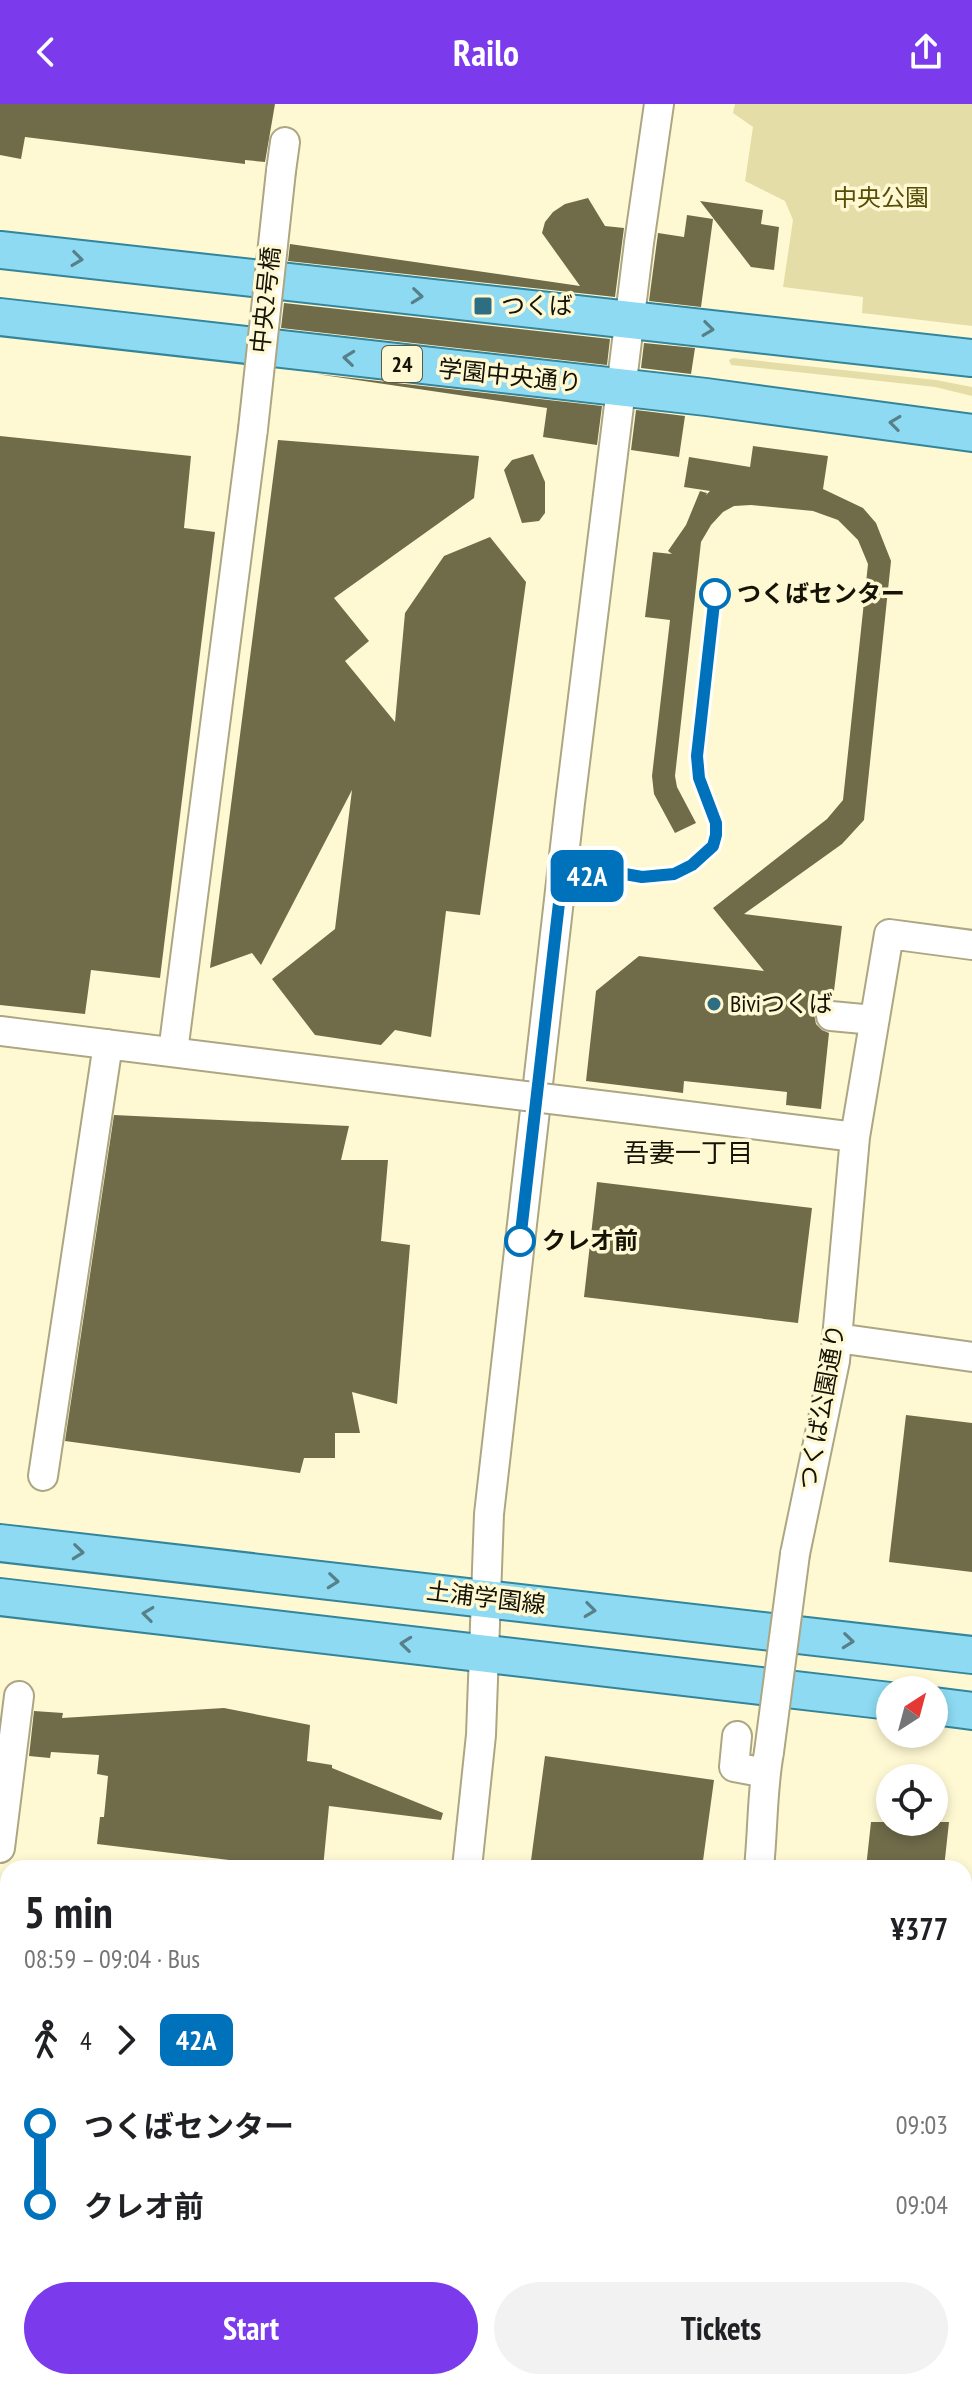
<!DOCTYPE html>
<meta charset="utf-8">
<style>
body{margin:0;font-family:"PT Sans Narrow","Noto Sans JP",sans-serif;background:#f2f2f2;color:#202124;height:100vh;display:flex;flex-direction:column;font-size:30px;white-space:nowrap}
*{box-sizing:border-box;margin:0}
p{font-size:26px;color:#757577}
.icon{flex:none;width:44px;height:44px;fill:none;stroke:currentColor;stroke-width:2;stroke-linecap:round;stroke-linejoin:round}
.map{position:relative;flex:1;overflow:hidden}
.side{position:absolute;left:0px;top:1756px;width:972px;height:530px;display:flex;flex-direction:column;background:#fff;border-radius:24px 24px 0 0;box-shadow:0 4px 12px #0003}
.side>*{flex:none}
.badge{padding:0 16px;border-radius:12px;font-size:28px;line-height:52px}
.needle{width:52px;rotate:36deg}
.buttons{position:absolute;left:876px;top:1572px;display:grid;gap:16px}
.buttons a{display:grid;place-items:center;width:72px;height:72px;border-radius:50%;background:#fff;box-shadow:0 4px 12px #0003;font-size:40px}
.map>.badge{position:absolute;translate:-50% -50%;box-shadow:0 0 0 4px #fff}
.legs{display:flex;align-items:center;gap:12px;height:88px;padding:0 24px;font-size:26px}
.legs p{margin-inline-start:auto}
.overview{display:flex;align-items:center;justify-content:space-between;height:136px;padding:0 24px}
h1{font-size:44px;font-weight:800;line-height:60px}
.cta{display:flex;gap:16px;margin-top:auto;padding:16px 24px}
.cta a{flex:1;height:92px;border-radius:48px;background:#7c3aed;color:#fff;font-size:32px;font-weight:800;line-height:92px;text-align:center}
.cta a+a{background:#f2f2f2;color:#202124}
ul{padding:0 24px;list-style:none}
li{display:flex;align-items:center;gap:28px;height:80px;font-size:30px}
li i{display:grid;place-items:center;width:12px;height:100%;margin:0 10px;background:currentColor}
li i::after{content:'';width:20px;height:20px;margin:-10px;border:6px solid;border-radius:50%;background:#fff}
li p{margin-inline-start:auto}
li:first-child i{background:linear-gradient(#0000 50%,currentColor 0)}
li:last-child i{background:linear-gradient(currentColor 50%,#0000 0)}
header{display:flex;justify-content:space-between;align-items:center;height:104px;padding:0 24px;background:#7c3aed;color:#fff;font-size:36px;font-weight:800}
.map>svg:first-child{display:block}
.green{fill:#e5dda7}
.building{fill:#706b49}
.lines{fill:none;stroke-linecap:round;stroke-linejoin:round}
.minor-casing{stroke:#aca683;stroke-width:32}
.major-casing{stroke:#32859a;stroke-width:40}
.minor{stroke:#fff;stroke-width:28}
.major{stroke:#8ddaf2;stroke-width:36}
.minor-bridge-casing{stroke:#aca683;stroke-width:32;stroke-linecap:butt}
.minor-bridge{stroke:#fff;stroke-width:28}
.oneway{stroke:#578088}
.line-1-casing{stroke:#fff;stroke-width:18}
.line-1{stroke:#0072bc;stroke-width:12}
.poi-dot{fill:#2e6e83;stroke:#fff9d3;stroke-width:3}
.stop-1-dot{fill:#fff;stroke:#0072bc;stroke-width:4}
.labels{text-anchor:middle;stroke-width:7;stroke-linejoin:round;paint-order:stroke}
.shield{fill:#fff9d3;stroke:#5b5844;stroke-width:2}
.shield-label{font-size:22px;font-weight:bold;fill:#151306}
.park-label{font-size:24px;fill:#574d06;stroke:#fff9d3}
.street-label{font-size:24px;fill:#151306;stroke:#fff9d3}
.poi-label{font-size:24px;fill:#151306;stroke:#fff9d3;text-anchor:start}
.stop-label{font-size:24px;font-weight:bold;fill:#151306;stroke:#fff9d3;text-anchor:start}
.neighbourhood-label{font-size:26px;fill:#151306;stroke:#fff9d3}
</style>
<header><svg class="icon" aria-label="back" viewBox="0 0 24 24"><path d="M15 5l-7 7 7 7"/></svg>Railo<svg class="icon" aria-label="share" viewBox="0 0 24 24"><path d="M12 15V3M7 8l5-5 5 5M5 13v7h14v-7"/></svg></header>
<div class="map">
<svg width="972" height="2285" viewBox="0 0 972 2285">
<rect width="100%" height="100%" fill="#fff9d3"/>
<path class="green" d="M735,0H972V222L862,209L863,193L783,183L793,116L785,97L745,77L753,23L733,9Z
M733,254L936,276L972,283V292L935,283L731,261L729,256Z
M972,2087V2248H964V2154Z
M8,2132V2278H227L233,2285H0V2138Z"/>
<path class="building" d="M0,0H275L265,58L245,56V60L25,33L21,55L0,51Z
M588,94L605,122L624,124L615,193L288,157L290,140L580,182L542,129L545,118L553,108L565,100Z
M700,97L763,106L761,120L779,123L774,166L751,163Z
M687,111L713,115L701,203L649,197L658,129L684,133Z
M284,199L610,235L607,261L281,224Z
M644,239L695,244L691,270L641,264Z
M316,270L602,302L597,341L543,333L547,304Z
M636,306L685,312L679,353L631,346Z
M0,332L191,352L184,424L215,428L160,874L91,866L85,910L0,901Z
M278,336L479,352L474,394L334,494L369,537L345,557L395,618L405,509L444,452L490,433L526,478L480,811L446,807L431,933L395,926L381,941L315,931L272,875L335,825L352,686L261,861L252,849L210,864Z
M753,342L828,352L823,385L863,404L876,419L891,457L864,716L842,740L744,810L842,822L833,895L823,897L814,910L816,920L822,926L829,929L821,1005L786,1001L787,988L684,977L683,989L586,977L596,887L639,852L764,867L713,804L827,715L843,696L868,460L858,436L838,416L813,407L751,401L734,402L723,408L711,421L701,438L675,672L677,683L696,719L675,729L654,690L652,672L670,516L645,513L653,448L672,450L668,447L686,421L700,387L707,389L706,391L710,387L684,383L689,353L750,363Z
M533,350L545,378V409L539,417L522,419L504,366L512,356Z
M114,1011L349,1022L341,1056H388L381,1137L410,1141L397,1300L352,1288L360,1329H335V1354H304L300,1369L65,1337Z
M597,1078L812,1104L798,1219L584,1193Z
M906,1311L972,1319V1468L889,1458Z
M224,1604L310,1621L307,1657L332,1661V1664L443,1709L441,1716L329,1702L323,1764H295L97,1740L100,1713H104L108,1672L97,1670L99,1651L51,1648L50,1654L29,1652L34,1607L63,1609L62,1614Z
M545,1652L714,1676L702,1764H530Z
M871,1718H949L944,1764H866Z"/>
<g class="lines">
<defs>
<path id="minor" d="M281,67L285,38
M831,912L874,916
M0,927L444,982
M173,948L253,325
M640,1006L855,1033
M837,1234L972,1253
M43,1372L108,940
M795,1450L835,1257L855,1033L889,830L972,841
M737,1632L734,1663L766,1669
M0,1744L19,1592
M467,1764L481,1631L489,1410L570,699L639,139L659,0
M759,1764C763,1726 762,1686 769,1648
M0,1970L8,1979
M251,2278L256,2285
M409,2285L410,2278
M707,2285L708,2278"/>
<path id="major" d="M0,146L972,254
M0,213L706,293L972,329
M0,1439L972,1551
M0,1493L890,1597
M934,1602L972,1607"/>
</defs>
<use href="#minor" class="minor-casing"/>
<use href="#major" class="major-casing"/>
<use href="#minor" class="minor"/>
<use href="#major" class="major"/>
<defs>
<path id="minor-bridge" d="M253,325L281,67
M444,982L640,1006
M769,1648L795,1450"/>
</defs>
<use href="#minor-bridge" class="minor-bridge-casing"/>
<use href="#minor-bridge" class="minor-bridge"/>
</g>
<defs><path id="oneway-chevron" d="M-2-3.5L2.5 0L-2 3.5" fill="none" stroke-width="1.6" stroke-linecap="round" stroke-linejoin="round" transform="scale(2)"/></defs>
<g class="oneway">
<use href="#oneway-chevron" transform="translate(77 155) rotate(7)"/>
<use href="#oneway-chevron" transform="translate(417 192) rotate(6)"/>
<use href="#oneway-chevron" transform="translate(708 225) rotate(7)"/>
<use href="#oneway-chevron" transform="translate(349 254) rotate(-174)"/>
<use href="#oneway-chevron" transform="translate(895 319) rotate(-173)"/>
<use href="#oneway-chevron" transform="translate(78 1448) rotate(6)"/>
<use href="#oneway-chevron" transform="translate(333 1477) rotate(6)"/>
<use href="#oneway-chevron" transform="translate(590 1506) rotate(7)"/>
<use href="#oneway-chevron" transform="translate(148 1510) rotate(-173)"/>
<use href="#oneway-chevron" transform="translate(848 1537) rotate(6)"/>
<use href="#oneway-chevron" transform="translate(406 1540) rotate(-174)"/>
</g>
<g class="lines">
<defs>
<path id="line-1" d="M520,1137L562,773L625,770L642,773L674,770L692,761L713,742L716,731V719L699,674L697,652L715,490"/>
</defs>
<use href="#line-1" class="line-1-casing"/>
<use href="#line-1" class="line-1"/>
</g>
<g class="poi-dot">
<rect x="473" y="192" width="20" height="20" rx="4"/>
<circle cx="714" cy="900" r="8"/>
</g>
<g class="stop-1-dot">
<circle cx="715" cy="490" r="14"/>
<circle cx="520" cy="1137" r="14"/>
</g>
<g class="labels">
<rect class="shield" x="382" y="242" width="40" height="36" rx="6"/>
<g class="shield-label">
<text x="402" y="268">24</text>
</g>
<g class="park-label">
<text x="881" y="102">中央公園</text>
</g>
<g class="street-label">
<text transform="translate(266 196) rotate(-84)" y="8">中央2号橋</text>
<text transform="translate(510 272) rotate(6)" y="8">学園中央通り</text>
<text transform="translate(822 1303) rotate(-80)" y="8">つくば公園通り</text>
<text transform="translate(486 1494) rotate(7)" y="8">土浦学園線</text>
</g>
<g class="poi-label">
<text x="501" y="210">つくば</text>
<text x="730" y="908">Biviつくば</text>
</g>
<g class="stop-label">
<text x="737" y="498">つくばセンター</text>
<text x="542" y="1145">クレオ前</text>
</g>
<g class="neighbourhood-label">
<text x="688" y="1058">吾妻一丁目</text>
</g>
</g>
</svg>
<div class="buttons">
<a><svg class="needle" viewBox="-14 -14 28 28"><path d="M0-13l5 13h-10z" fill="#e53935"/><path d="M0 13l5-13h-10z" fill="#757577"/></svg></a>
<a><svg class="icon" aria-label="locate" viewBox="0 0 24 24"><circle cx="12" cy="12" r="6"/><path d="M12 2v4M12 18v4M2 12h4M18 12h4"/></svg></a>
</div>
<b class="badge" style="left:587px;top:772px;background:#0072bc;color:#fff">42A</b>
<section class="side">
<div class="overview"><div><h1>5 min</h1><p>08:59 – 09:04 · Bus</p></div><b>¥377</b></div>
<div class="legs"><svg class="icon" aria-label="walk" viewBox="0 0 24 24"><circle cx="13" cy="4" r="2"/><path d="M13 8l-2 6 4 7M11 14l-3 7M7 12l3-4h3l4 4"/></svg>4<svg class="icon" aria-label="forward" viewBox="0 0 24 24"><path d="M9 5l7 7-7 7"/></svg><b class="badge" style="background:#0072bc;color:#fff">42A</b></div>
<ul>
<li><i style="color:#0072bc"></i><b>つくばセンター</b><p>09:03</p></li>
<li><i style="color:#0072bc"></i><b>クレオ前</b><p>09:04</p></li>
</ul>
<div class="cta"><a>Start</a><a>Tickets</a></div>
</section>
</div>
